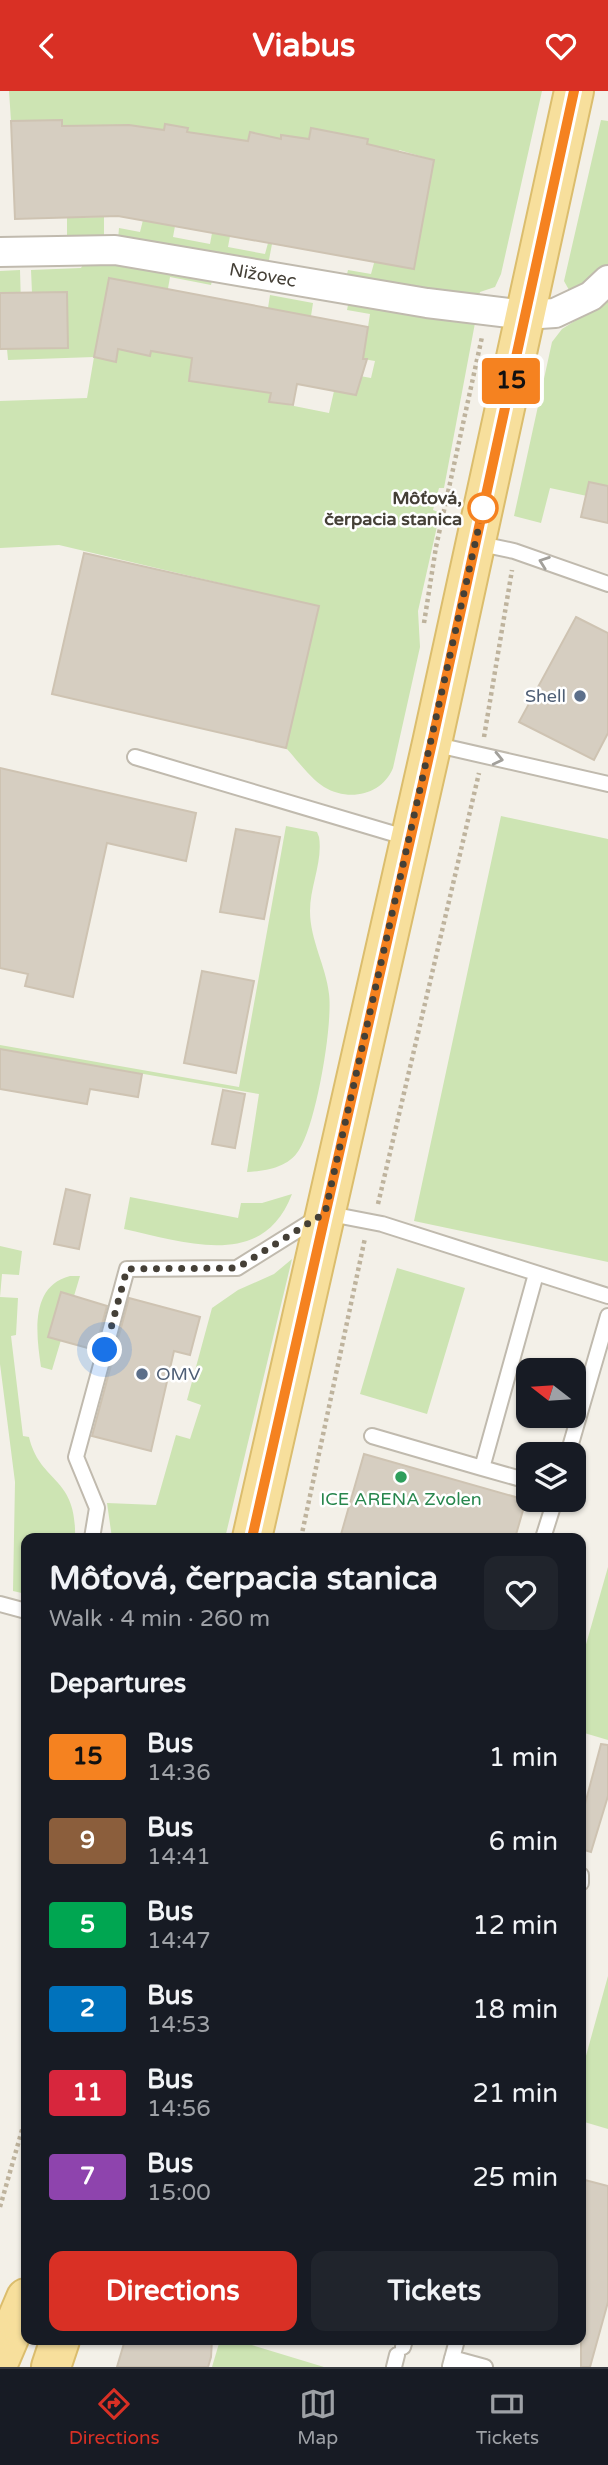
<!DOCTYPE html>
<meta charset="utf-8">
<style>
body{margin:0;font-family:"Varela Round",sans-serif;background:#20242c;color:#f1f3f6;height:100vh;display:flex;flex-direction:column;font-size:26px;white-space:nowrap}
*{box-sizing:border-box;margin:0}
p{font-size:23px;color:#9ea1a6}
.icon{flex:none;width:38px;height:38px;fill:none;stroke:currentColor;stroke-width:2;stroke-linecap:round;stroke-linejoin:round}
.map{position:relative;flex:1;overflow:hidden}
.drawer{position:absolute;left:21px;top:1442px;width:565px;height:812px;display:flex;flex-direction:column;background:#171b24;border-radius:14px;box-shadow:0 2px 5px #0004}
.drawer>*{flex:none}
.badge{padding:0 14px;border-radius:5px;font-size:24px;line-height:46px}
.needle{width:46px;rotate:287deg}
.buttons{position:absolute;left:516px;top:1267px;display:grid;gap:14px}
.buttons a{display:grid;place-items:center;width:70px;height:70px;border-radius:14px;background:#171b24;box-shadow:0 2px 5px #0004;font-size:35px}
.you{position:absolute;width:35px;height:35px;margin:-18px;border:5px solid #fff;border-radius:50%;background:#1a73e8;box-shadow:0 0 0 10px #1a73e833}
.map>.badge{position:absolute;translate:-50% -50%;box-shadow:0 0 0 4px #fff}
h2{padding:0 28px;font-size:26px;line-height:63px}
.round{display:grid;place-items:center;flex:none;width:74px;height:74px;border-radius:14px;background:#20242c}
.summary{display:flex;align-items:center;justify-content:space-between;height:119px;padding:0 28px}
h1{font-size:33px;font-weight:800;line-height:52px}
.cta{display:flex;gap:14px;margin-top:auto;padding:14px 28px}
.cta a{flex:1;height:80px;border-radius:14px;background:#d93025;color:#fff;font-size:28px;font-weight:800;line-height:80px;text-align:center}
.cta a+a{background:#20242c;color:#f1f3f6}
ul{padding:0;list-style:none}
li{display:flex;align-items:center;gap:21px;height:84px;padding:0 28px}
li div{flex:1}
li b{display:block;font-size:26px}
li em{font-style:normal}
li .badge{min-width:77px;font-weight:700;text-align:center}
header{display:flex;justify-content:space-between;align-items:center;height:91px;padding:0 28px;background:#d93025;color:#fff;font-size:32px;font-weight:800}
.tab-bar{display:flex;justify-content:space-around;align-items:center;height:98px;border-top:2px solid #363941;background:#171b24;font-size:19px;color:#9ea1a6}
.tab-bar a{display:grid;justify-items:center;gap:4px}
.tab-bar .active{color:#d93025}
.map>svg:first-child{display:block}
.green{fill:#cde4b3;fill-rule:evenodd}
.building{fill:#d6cec1;stroke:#cec3b2;stroke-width:2}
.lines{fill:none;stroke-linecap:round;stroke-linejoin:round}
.service-casing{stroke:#c0baae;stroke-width:18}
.minor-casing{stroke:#c0baae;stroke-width:32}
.primary-casing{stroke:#dbbd6d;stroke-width:42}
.path{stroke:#beb39d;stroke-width:4.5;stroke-dasharray:3.5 3.5;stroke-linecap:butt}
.service{stroke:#fff;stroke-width:14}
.minor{stroke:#fff;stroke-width:28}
.primary{stroke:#f7df9c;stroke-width:38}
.oneway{stroke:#a2a09b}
.line-casing{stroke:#fff;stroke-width:16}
.line{stroke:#f58220;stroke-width:10}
.walk{stroke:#454037;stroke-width:7;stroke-dasharray:0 12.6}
.stop-dot{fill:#fff;stroke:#f58220;stroke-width:3.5}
.service-dot{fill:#5c6f8a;stroke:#fff;stroke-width:2.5}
.leisure-dot{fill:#2e9e5b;stroke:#fff;stroke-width:2.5}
.labels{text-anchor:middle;stroke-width:5;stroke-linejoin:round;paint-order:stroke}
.street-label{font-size:18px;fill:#454037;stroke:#fff}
.stop-label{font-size:18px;font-weight:bold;fill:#454037;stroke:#fff;text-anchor:end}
.service-label{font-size:18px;fill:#4e5e75;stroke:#fff;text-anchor:end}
.leisure-label{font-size:18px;fill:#27864d;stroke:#fff}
</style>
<header><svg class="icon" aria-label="back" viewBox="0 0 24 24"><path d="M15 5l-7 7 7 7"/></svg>Viabus<svg class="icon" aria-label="heart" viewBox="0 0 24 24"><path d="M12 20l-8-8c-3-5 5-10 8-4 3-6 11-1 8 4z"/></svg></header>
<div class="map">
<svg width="608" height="2276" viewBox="0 0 608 2276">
<rect width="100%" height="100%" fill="#f3f0e8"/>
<path class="green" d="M9,0H542L501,183L495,196L480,201L478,209L346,187L348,179L371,183L374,172H379L395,82L335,41L311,38L289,156L278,154L285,120L264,44L250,41L244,75L186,47L187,37L161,55L62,35V29L11,30ZM399,59L434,69L414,178L395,81Z
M601,29L608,30V174L575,199H569L564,190Z
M104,126V148H67V127Z
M143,129L175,135L173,146L210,153L212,142L230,145L228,156L265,163L268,152L272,153L268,174L118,149L119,137L140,141Z
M86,168L213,186L211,194L170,186L157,261L179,265L186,230L209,206L227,209L216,267L249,214L268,217L270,204L313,212L311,225L286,221L269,310L329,322L334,300L356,304L360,285L371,287L375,270L363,268L370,223L347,219L349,209L475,232L444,397H439L433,419L440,422L418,520L420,556L393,677C382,704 349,711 324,696C310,687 298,670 286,657L318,515L59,454L0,457V310L87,307L94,266L8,269L7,258L68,256L67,201L32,202L31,179L81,177Z
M20,179L21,214L0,202V180Z
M608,209V395L587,405L550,397L541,432L514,425L552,251L562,238Z
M501,725L608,748V1171L414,1130Z
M286,735L317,741L319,746C323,770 310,795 310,820C310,849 326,875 329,903C333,934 316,1034 299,1059C288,1077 265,1080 247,1081L259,1003L0,958V954L239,996Z
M292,1103C263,1180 185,1151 124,1138L130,1106L238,1127L241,1112H262Z
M0,1155L22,1160L19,1184L2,1183L0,1206L18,1207L16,1244L11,1245L23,1345L29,1346C40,1393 77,1384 75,1447H26V1503L13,1500L15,1391L0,1273Z
M292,1168L225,1447H112L107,1412L156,1414L176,1344L190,1348L201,1314L187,1309L212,1217L238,1199L274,1183Z
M397,1177L465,1197L427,1323L360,1303Z
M70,1185H80L74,1205L61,1202L48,1245L61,1249L52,1279L41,1276C36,1243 30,1195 70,1185Z
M608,1476V1649L581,1641V1571Z
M608,1885V2038L581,2030V1983Z
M220,2249H235L324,2276H212Z"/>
<path class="building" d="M62,29V35L129,34L164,39L165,33L188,37L187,41L248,50L250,41L281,48V44L309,48L311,37L368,48L367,53L434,69L414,178L118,125L15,128L11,30Z
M109,187L368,236L363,268H367L356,304L297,293L293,314L269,311L271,302L189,290L192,267L151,260L150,265L118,258L116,271L94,266Z
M67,201L68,257L0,258V202Z
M589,391L608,395V432L581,426Z
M84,462L319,515L286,657L52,603Z
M576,526L608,542V642L594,669L519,631Z
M0,677L196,722L186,770L107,752L73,906L25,895L28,883L0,877Z
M236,738L280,746L264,828L220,821Z
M202,880L254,890L236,982L184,972Z
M0,958L142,983L138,1006L90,998L87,1013L0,998Z
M223,999L245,1003L235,1057L212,1053Z
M66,1098L90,1104L79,1158L54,1153Z
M61,1201L107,1215L95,1259L48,1246Z
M129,1207L200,1226L190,1264L174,1260L151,1360L92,1345Z
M364,1363L526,1409L515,1447H340Z
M601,1653L608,1654V1705L591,1761L581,1758V1728Z
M581,2088L608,2095V2211L590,2276H581Z
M125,2249H212L211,2266L208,2276H117Z"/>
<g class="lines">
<defs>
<path id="service" d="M476,452L514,460L608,493
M433,653L608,693
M135,666L408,747
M372,1345L482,1377
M568,1363L608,1225
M528,1390L482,1377L536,1183
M92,1447L97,1417L76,1366L127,1178L237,1177L325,1122L382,1133L608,1205
M543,1447L555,1409
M0,1513L26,1520
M581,1784V1792
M403,2256L405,2249
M452,2267L485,2276
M450,2275L457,2249
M394,2276L397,2264"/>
<path id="minor" d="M0,161L115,159L427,212L525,224L555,222L591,205L608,189"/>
<path id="primary" d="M252,1447L432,652L574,0
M0,2268L26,2207
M51,2276L60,2249"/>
</defs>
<use href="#service" class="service-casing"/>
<use href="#minor" class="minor-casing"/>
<use href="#primary" class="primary-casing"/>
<path class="path" d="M424,532L436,456L482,246
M484,646L512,479
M378,1113L479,682
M301,1447L365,1147
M0,2116L26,2025"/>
<use href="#service" class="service"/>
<use href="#minor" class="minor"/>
<use href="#primary" class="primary"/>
</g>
<defs><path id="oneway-chevron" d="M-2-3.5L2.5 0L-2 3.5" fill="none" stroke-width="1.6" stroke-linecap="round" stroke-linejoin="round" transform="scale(1.75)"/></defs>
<g class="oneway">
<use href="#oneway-chevron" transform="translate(544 471) rotate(-160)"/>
<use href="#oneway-chevron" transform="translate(498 668) rotate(13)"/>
</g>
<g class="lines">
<defs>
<path id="line" d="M252,1447L432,652L574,0"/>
</defs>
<use href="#line" class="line-casing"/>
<use href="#line" class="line"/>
<path class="walk" d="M105,1259L127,1178L237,1177L325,1122L483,417"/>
</g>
<circle class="stop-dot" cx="483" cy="417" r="14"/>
<g class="service-dot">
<circle cx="580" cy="605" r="7"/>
<circle cx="142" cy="1283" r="7"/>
</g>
<circle class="leisure-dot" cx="401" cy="1386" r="7"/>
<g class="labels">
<g class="street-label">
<text transform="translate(263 184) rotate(10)" y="6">Nižovec</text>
</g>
<g class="stop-label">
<text x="462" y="413">Môťová,<tspan x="462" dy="21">čerpacia stanica</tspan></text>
</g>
<g class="service-label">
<text x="566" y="611">Shell</text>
<text x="156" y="1289" text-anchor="start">OMV</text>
</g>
<g class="leisure-label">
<text x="401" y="1414">ICE ARENA Zvolen</text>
</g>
</g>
</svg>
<div class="buttons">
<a><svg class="needle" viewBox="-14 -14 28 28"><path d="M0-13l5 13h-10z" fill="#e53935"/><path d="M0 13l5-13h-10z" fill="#9ea1a6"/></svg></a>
<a><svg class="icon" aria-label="layers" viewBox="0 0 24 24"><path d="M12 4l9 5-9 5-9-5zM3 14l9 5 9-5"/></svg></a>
</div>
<div class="you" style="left:105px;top:1259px"></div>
<b class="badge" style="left:511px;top:290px;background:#f58220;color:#111">15</b>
<section class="drawer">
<div class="summary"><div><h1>Môťová, čerpacia stanica</h1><p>Walk · 4 min · 260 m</p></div><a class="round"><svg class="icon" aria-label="heart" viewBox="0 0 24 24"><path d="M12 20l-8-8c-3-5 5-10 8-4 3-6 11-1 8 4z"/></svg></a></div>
<h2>Departures</h2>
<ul>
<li><span class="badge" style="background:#f58220;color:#111">15</span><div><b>Bus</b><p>14:36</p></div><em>1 min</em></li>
<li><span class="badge" style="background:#8b5e3c;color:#fff">9</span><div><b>Bus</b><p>14:41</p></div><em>6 min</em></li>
<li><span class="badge" style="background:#00a651;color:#fff">5</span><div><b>Bus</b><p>14:47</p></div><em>12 min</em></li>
<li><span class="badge" style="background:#0072bc;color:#fff">2</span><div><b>Bus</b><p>14:53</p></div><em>18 min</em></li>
<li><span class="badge" style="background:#d7263d;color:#fff">11</span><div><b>Bus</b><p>14:56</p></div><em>21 min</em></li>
<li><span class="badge" style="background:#8e44ad;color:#fff">7</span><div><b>Bus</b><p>15:00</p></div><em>25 min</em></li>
</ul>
<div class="cta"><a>Directions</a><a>Tickets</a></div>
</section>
</div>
<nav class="tab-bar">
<a class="active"><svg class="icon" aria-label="directions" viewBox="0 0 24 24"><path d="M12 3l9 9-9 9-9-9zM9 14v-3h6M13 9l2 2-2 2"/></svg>Directions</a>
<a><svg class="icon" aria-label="map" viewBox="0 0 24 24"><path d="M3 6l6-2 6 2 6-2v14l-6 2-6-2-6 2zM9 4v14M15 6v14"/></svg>Map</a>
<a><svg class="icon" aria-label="tickets" viewBox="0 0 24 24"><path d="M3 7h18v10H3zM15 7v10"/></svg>Tickets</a>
</nav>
